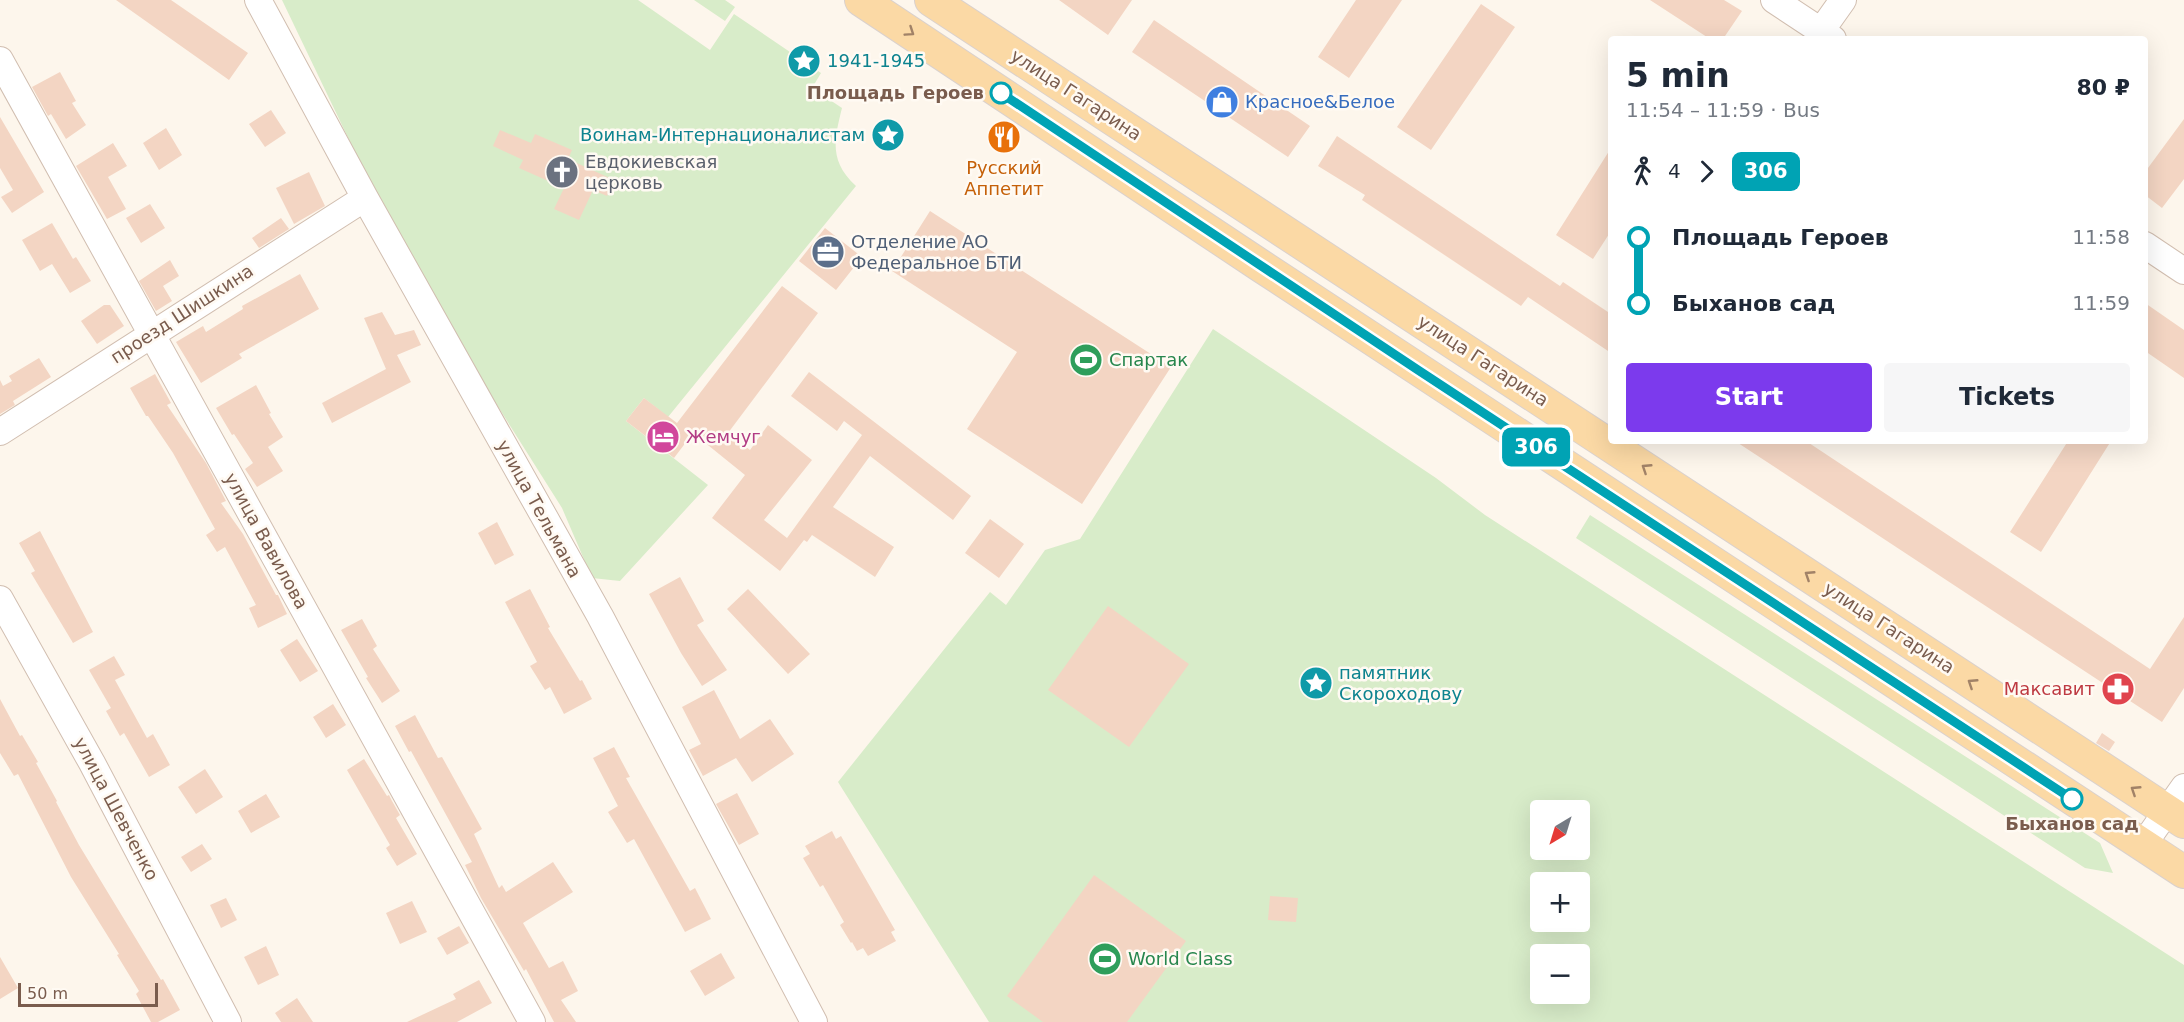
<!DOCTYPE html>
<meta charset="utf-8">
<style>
body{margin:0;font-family:"DejaVu Sans",sans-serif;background:#f6f6f7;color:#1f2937;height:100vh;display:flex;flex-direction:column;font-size:22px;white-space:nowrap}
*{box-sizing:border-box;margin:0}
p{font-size:20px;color:#747a83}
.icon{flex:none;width:33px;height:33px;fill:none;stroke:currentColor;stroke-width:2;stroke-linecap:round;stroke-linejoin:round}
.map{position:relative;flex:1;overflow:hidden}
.side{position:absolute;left:1608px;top:36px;width:540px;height:408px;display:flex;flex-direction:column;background:#fff;border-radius:6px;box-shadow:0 6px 24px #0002}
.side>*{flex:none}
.badge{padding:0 12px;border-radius:9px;font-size:21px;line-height:39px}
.needle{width:39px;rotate:218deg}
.tools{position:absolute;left:1530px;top:800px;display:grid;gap:12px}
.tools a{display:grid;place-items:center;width:60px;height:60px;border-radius:6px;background:#fff;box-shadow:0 6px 24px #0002;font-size:30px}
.scale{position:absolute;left:18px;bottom:15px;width:140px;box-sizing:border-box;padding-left:6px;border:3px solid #7a5c4d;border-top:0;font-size:16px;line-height:21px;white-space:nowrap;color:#7a5c4d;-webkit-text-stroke:4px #fffaf3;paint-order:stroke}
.map>.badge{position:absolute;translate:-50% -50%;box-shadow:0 0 0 3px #fff}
.legs{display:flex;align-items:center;gap:9px;height:66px;padding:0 18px;font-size:20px}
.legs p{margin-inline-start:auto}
.headline{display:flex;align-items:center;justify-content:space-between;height:102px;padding:0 18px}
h1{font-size:33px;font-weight:700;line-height:45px}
.cta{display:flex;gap:12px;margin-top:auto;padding:12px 18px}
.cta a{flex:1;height:69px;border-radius:6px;background:#7c3aed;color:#fff;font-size:24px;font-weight:700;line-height:69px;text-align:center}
.cta a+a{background:#f6f6f7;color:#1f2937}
ul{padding:0 18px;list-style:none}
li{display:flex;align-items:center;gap:21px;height:66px;font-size:22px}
li i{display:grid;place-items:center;width:9px;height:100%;margin:0 8px;background:currentColor}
li i::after{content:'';width:15px;height:15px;margin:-8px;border:4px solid;border-radius:50%;background:#fff}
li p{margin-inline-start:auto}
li:first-child i{background:linear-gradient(#0000 50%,currentColor 0)}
li:last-child i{background:linear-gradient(currentColor 50%,#0000 0)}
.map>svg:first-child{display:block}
.green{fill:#d8ecc9;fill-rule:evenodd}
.building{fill:#f3d5c3}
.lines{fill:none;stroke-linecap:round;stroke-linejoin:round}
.minor-casing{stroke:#d1beb0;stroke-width:28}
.major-casing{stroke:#dad1cd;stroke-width:34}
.minor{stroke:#fff;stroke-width:26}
.major{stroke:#fbd9a5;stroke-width:32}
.oneway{stroke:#a18267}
.line-1-casing{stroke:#fff;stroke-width:14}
.line-1{stroke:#00a3b4;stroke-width:9}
.stop-1-dot{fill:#fff;stroke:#00a3b4;stroke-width:3}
.labels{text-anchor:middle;stroke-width:5;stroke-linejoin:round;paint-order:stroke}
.culture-label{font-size:18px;fill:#0d838f;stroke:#fffaf3;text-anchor:start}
.stop-label{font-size:18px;font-weight:bold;fill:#7a5c4d;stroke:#fffaf3;text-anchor:end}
.street-label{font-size:18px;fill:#7a5c4d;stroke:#fffaf3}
.shop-label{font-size:18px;fill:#366cbe;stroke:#fffaf3;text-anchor:start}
.worship-label{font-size:18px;fill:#5b616d;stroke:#fffaf3;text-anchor:start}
.food-label{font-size:18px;fill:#c56008;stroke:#fffaf3}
.service-label{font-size:18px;fill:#4e5e75;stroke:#fffaf3;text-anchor:start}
.leisure-label{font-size:18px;fill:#27864d;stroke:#fffaf3;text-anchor:start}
.hotel-label{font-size:18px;fill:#b23c85;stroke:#fffaf3;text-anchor:start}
.health-label{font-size:18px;fill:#be3a42;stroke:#fffaf3;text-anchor:end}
</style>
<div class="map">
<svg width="2184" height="1022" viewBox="0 0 2184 1022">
<rect width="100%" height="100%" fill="#fdf6ec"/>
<path class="green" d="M282,0H638L710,50L734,14L821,73L812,88L842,108C834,140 829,161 856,186L668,417L644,398L626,421L708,485L620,581L592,578L562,508L410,267Z
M694,0H725L735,7L725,21Z
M1213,329L1436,478L1485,515L2184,965V1022H989L838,782L990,592L1006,605L1045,550L1080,539ZM1540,810H1580V849H1540ZM1540,882H1580V921H1540ZM1540,954H1580V993H1540Z
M1590,515L2100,843L2113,873L2085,868L1576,538Z"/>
<path class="building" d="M116,0H171L248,53L229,80Z
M1059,0H1132L1108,35Z
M1356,0H1402L1349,78L1318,57Z
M1650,0H1724L1742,11L1723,39H1710Z
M1481,4L1515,27L1431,150L1397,127Z
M1154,20L1310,126L1288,157L1132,52Z
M60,72L76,101L72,103L86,125L66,139L51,114L48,116L32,87Z
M271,110L286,133L265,147L249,124Z
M0,117L44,192L12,213L1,197L13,190L0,168Z
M2184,119V179L2162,208L2145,195V172Z
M166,128L182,155L159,170L143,143Z
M500,130L531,143L535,134L572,150L568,159L614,180L607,196L593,190L579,220L554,209L564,188L519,168L523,160L493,146Z
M1337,136L1560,286L1563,282L1611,314V353L1528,297L1521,306L1362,200L1365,195L1318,166Z
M113,143L127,166L108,177L126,209L107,219L76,166Z
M1611,148V231L1593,259L1556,235Z
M309,172L325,206L294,224L276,188Z
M150,204L165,228L141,243L126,218Z
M930,211L1171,367L1082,504L967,429L1017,352L892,271Z
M281,218L289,229L259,248L252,238Z
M52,223L73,259L76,257L91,281L70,293L52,264L40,271L22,240Z
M825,228L862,257L836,290L799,261Z
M170,260L179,276L163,286L172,301L156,311L139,281Z
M300,274L319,309L239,354L242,358L201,383L176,342L203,326L206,332L243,309L242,306Z
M782,286L818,313L728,433L750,450L768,425L812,460L764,520L787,538L862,435L844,421L837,431L791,396L809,372L971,496L953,520L870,456L833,507L894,547L875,577L812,535L807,542L804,540L780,571L712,518L745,475L693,433L674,458L626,421L644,398L677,423Z
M2145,303L2184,330V378L2145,351Z
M104,305H110L124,326L97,344L81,321Z
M382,312L395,335L414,330L421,345L397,355L411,382L332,423L322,403L386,369L364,318Z
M39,358L51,377L13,401L15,405L0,414V380L3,386L12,381L9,376Z
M155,374L171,403L167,405L206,463L226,501L221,503L243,534L276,595H278L287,614L258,628L249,608L256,605L225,547L217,552L206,535L215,529L173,453L148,416H146L130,388Z
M256,385L271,413L269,414L283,437L268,447L283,471L257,487L245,469L253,463L234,434L232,435L216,408Z
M1735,441H1806L2150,669L2184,617V688L2162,722Z
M2068,441H2111L2041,552L2010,532Z
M990,519L1024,544L999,578L965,553Z
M497,522L514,555L495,565L478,533Z
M40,531L93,632L73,643L31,573L35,571L19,543Z
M680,577L704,621L697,625L727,670L702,686L681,653L649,594Z
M530,589L550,627L548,628L580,681L582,680L592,699L564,714L550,687L545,690L530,666L537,662L505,602Z
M748,589L810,654L788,674L727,609Z
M1108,606L1189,664L1129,747L1048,690Z
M362,619L377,646L373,649L400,691L382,703L366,678L368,677L341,630Z
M297,639L318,671L300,682L280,650Z
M114,656L125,675L115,680L147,738L153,734L170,765L149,777L124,733L120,736L106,711L111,708L89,670Z
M714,690L740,739L770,719L794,754L752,782L736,758L703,776L689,750L701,744L682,707Z
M0,699L20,736L22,735L38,762L36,763L57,801L56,802L79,845L161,980L163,979L180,1010L158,1022H151L136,994L139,991L117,955L119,954L71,877L18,774L14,776L0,753Z
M333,704L346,725L326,738L313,717Z
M415,715L438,758L442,757L482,829L474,834L499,888L502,885L506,892L553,862L573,892L523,923L549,968L563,961L578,991L561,1000L576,1022H554L526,969L524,971L481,898L465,865L472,862L411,751L409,752L395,726Z
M2102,733L2115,742L2109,751L2096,743Z
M614,747L630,777L626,778L690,891L695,888L711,919L685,932L634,839L627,843L608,812L618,806L593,758Z
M364,759L387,796L389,795L392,801L400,815L396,818L417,854L397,866L386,848L390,845L347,770Z
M205,769L223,797L196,814L178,787Z
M737,793L759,834L739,845L716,804Z
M266,794L280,817L251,833L238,811Z
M832,831L836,839L841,836L895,930L891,932L896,941L868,956L863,948L857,951L852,942L851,943L840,925L844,922L823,885L820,887L803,858L810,854L805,846Z
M202,844L212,859L191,872L181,857Z
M1094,875L1186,941L1127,1022H1043L1007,996Z
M1270,896L1298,898L1296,922L1268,920Z
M226,898L237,920L221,928L210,905Z
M412,901L427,932L400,944L386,913Z
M459,926L469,943L447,955L437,938Z
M266,946L279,975L258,985L244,957Z
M721,953L735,978L705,996L690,971Z
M0,957L18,988L0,999Z
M479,980L492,1003L457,1022H407L456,999L453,994Z
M297,998L313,1022H281L275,1013Z"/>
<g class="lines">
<defs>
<path id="minor" d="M258,0L365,198L600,616L814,1022
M1774,0L1833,39
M1821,31L1843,0
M0,60L532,1022
M2145,245L2184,271
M0,432L365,198
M0,599L92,763L228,1022
M2143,845L2184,787"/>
<path id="major" d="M861,0L1261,266L2184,872
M931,0L2184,822"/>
</defs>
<use href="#minor" class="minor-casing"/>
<use href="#major" class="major-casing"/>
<use href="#minor" class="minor"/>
<use href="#major" class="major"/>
</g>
<defs><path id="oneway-chevron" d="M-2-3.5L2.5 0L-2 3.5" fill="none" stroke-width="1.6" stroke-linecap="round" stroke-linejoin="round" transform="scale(1.5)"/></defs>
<g class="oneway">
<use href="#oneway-chevron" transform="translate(910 32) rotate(34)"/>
<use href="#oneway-chevron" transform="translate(1646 468) rotate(-147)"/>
<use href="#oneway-chevron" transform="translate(1809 575) rotate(-147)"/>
<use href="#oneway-chevron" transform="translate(1972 683) rotate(-147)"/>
<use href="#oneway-chevron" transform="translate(2135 790) rotate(-147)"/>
</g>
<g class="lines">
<defs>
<path id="line-1" d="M1001,93L1418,370L2072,799"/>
</defs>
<use href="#line-1" class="line-1-casing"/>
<use href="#line-1" class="line-1"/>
</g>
<defs>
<symbol id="sight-disc" viewBox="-11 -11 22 22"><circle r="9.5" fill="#0f9aa8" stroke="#fffaf3"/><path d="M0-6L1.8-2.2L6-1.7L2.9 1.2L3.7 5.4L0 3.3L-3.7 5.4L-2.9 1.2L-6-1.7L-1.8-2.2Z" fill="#fff"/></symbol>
<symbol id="shop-disc" viewBox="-11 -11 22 22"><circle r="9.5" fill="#3f7fe0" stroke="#fffaf3"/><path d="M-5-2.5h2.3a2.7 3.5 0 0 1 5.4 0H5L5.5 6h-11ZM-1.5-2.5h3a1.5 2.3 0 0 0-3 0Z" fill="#fff"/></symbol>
<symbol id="restaurant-disc" viewBox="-11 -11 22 22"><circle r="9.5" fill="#e8710a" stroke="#fffaf3"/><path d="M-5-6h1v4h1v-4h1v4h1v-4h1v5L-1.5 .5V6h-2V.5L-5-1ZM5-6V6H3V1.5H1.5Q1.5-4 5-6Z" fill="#fff"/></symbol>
<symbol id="church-disc" viewBox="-11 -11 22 22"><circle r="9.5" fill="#6b7280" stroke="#fffaf3"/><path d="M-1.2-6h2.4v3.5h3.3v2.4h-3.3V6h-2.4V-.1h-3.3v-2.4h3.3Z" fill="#fff"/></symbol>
<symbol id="office-disc" viewBox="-11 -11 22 22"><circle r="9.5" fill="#5c6f8a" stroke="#fffaf3"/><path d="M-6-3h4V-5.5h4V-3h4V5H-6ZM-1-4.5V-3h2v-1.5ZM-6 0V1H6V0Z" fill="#fff"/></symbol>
<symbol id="stadium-disc" viewBox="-11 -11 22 22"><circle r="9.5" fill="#2e9e5b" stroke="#fffaf3"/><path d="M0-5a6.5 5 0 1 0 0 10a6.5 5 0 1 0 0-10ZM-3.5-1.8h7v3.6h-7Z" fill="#fff"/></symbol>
<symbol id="hotel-disc" viewBox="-11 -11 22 22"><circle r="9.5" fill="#d1479c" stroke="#fffaf3"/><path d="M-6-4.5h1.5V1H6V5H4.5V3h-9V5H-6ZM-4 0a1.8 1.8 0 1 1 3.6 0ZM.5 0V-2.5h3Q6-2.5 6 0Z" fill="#fff"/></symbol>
<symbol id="pharmacy-disc" viewBox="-11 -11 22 22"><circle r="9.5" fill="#e0444e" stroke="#fffaf3"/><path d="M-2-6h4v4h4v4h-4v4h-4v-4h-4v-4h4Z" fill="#fff"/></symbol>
</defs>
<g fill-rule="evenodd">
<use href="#sight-disc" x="785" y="42" width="38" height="38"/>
<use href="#shop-disc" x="1203" y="83" width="38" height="38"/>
<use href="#sight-disc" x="869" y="116" width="38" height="38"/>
<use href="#restaurant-disc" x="985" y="118" width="38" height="38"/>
<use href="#church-disc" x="543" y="153" width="38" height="38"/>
<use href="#office-disc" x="809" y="233" width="38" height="38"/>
<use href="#stadium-disc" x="1067" y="341" width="38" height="38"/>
<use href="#hotel-disc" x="644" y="418" width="38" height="38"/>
<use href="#sight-disc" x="1297" y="664" width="38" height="38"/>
<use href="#pharmacy-disc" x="2099" y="670" width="38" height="38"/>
<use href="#stadium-disc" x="1086" y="940" width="38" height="38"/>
</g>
<g class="stop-1-dot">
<circle cx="1001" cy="93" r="10"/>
<circle cx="2072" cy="799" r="10"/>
</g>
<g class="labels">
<g class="culture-label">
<text x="827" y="67">1941-1945</text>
<text x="865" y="141" text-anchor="end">Воинам-Интернационалистам</text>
<text x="1339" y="679">памятник<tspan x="1339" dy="21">Скороходову</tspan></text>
</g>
<g class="stop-label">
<text x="984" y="99">Площадь Героев</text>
<text x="2072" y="830" text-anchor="middle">Быханов сад</text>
</g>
<g class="street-label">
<text transform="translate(1076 95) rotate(33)" y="6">улица Гагарина</text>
<text transform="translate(182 314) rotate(-33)" y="6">проезд Шишкина</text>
<text transform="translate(1483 361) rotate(33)" y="6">улица Гагарина</text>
<text transform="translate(539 509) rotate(61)" y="6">улица Тельмана</text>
<text transform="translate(266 541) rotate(61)" y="6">улица Вавилова</text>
<text transform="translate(1889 628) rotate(33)" y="6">улица Гагарина</text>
<text transform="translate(116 809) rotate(62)" y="6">улица Шевченко</text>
</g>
<g class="shop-label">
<text x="1245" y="108">Красное&amp;Белое</text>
</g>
<g class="worship-label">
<text x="585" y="168">Евдокиевская<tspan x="585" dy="21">церковь</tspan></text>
</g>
<g class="food-label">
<text x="1004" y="174">Русский<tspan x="1004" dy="21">Аппетит</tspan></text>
</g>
<g class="service-label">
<text x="851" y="248">Отделение АО<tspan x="851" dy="21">Федеральное БТИ</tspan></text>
</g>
<g class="leisure-label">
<text x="1109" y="366">Спартак</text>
<text x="1128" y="965">World Class</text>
</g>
<g class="hotel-label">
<text x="686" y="443">Жемчуг</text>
</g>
<g class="health-label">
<text x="2095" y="695">Максавит</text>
</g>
</g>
</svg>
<div class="tools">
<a><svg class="needle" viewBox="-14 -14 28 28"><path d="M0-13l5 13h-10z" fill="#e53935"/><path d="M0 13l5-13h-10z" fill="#747a83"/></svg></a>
<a>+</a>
<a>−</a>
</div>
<div class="scale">50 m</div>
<b class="badge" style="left:1536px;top:447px;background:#00a3b4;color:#fff">306</b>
<section class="side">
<div class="headline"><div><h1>5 min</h1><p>11:54 – 11:59 · Bus</p></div><b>80 ₽</b></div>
<div class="legs"><svg class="icon" aria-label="walk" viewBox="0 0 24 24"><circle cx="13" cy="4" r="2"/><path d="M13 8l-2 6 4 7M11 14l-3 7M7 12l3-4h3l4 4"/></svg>4<svg class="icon" aria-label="forward" viewBox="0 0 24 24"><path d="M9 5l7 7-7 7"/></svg><b class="badge" style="background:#00a3b4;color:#fff">306</b></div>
<ul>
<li><i style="color:#00a3b4"></i><b>Площадь Героев</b><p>11:58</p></li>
<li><i style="color:#00a3b4"></i><b>Быханов сад</b><p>11:59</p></li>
</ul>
<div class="cta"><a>Start</a><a>Tickets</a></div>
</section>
</div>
